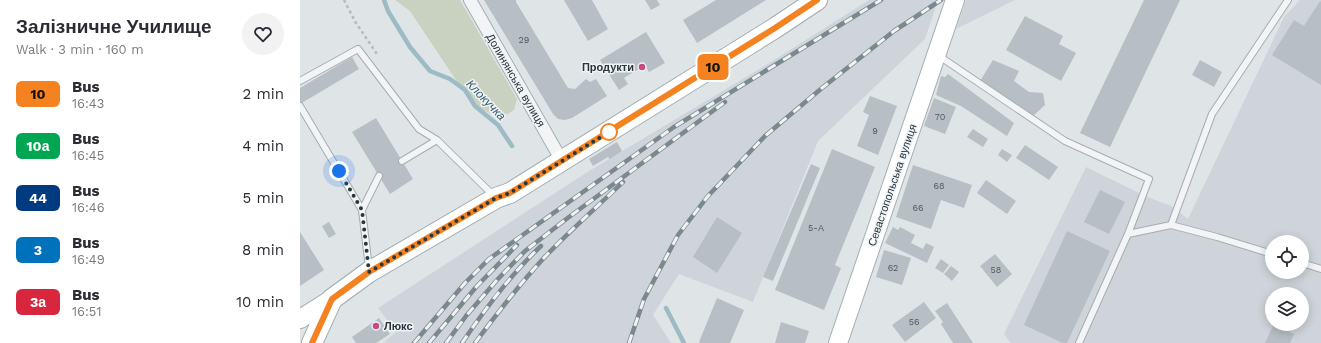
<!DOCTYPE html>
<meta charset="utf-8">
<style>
body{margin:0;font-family:"Work Sans",sans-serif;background:#f2f2f3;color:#2b2b33;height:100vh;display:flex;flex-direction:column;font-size:15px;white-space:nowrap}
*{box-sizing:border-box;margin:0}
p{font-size:13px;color:#7c7c81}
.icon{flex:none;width:22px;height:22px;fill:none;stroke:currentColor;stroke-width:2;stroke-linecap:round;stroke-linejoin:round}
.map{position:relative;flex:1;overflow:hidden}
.drawer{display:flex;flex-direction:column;background:#fff;width:300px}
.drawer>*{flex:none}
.badge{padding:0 8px;border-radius:6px;font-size:14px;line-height:26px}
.controls{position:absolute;left:965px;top:235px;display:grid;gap:8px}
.controls a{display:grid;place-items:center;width:44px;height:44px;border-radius:50%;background:#fff;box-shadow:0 2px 10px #0003;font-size:20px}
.you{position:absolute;width:20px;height:20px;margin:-10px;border:3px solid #fff;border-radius:50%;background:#1a73e8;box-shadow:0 0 0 6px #1a73e833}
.map>.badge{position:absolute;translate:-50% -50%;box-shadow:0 0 0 2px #fff}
.round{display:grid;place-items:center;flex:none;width:42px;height:42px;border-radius:21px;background:#f2f2f3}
.summary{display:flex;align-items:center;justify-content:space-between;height:68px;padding:0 16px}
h1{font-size:19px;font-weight:800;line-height:30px}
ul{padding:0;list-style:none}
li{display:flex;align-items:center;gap:12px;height:52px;padding:0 16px}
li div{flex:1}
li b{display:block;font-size:15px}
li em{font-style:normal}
li .badge{min-width:44px;font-weight:700;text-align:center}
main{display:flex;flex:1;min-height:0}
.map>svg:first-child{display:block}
.built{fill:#ced4d9;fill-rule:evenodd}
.green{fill:#c9d1c1}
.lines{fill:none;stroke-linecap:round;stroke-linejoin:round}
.stream{stroke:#9dbbc5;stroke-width:4.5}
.building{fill:#b7bfc4}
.lane-casing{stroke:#a5adb1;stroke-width:8}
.street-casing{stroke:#a5adb1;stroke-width:14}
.secondary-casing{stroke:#a5adb1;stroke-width:20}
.primary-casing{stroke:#a0acb2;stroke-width:22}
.path{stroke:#b6bbbe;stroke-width:2.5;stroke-dasharray:3 3;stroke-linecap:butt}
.lane{stroke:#f2f4f6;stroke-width:6}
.street{stroke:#f2f4f6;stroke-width:12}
.secondary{stroke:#fff;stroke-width:18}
.primary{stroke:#fff;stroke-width:20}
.rail-casing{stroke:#7a8890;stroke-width:4.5}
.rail{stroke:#eff3f5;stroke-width:3;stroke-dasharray:9;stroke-linecap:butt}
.line-casing{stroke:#fff;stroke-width:9}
.line{stroke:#f58220;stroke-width:6}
.walk{stroke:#29363d;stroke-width:4;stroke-dasharray:0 7.2}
.poi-dot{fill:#c34d7e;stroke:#eff3f5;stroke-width:1.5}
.stop-dot{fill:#fff;stroke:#f58220;stroke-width:2}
.labels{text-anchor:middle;stroke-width:3;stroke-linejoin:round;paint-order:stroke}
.number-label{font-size:9px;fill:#4c585f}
.poi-label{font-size:11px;font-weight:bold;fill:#29363d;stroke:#eff3f5;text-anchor:end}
.street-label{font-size:11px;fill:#29363d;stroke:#eff3f5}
.water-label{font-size:12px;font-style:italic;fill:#375e6e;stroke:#eff3f5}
</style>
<main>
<section class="drawer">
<div class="summary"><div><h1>Залізничне Училище</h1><p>Walk · 3 min · 160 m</p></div><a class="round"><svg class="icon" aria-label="heart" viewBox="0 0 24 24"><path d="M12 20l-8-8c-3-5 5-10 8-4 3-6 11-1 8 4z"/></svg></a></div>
<ul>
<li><span class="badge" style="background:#f58220;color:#111">10</span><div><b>Bus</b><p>16:43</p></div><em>2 min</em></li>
<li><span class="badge" style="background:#00a651;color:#fff">10а</span><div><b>Bus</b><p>16:45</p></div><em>4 min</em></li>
<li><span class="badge" style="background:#003b80;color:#fff">44</span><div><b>Bus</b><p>16:46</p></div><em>5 min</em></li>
<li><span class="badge" style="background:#0072bc;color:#fff">3</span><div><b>Bus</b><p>16:49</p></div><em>8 min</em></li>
<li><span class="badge" style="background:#d7263d;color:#fff">3а</span><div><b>Bus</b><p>16:51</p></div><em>10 min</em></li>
</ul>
</section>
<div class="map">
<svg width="1021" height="343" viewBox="0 0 1021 343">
<rect width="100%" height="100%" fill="#dfe5e7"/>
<path class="built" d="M569,0H638L625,39L518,141L453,302L379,274L353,315L371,343H83L96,332L78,308L289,171L471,62Z
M666,0H715L656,29Z
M1000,0H1021V343H711L704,334L786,167L843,195L871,206L888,219L984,17ZM972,242H1002V272H972ZM972,294H1002V324H972Z"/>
<path class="green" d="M95,0H160L217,99L214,110L208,114H191L172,104L110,11Z"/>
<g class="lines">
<path class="stream" d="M84,0L88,11L110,47L130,71L150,79L165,90L175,106L198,125L212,146
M366,308L384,343"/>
</g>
<path class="building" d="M184,0H216V2L268,88L275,89L286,79L290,82L296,79L307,96L272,118L265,120L258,119L253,114Z
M264,0H292L308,29L288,41Z
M345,0H357L360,5L351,10Z
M416,0H466L397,43L383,20Z
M844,0H880L810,147L780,133Z
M1020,1L1021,2V85L972,55L994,20L1004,26Z
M725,16L763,36L759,44L776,53L761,81L706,50Z
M346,32L365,63L349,72L345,65L324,78L328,84L319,90L300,60Z
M52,57L59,69L0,104V88Z
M693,60L719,71L714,81L729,92L743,93L745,105L733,116L680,81Z
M900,60L922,72L914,87L892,75Z
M648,74L714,123L707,136L661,106L636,95L641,76L645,77Z
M570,96L597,106L578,155L557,146L569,115L563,112Z
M634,98L656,107L645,134L624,126Z
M76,118L113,179L90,194L52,132Z
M673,129L688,139L683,147L667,137Z
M317,142L322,151L310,159L308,157L293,166L289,159Z
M725,145L758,167L749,180L716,158Z
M532,149L575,167L535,265L541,268L524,310L475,290Z
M702,149L712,155L707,162L698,155Z
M511,164L520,168L473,281L463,277Z
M613,165L672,185L664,208L641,200L631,229L596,217Z
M686,180L716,201L707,214L677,193Z
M800,190L825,202L809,234L784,222Z
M417,217L442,233L417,273L393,257Z
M29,222L36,234L29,238L22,226Z
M593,227L598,230L600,227L615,235L611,243L623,249L626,243L634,247L627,263L585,243Z
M767,231L810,251L767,343H763L724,325Z
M0,232L24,270L0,286Z
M584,250L611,258L602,285L576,277Z
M695,254L712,274L697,287L680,266Z
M641,259L649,265L643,273L635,268Z
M651,266L659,272L652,281L644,274Z
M417,298L444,310L430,343H400L399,342Z
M624,302L636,318L605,342L592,325Z
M647,303L673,343H653L641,324L643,322L635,311Z
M79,318L90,334L76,343H56L52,337Z
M481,322L509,331L505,343H475Z
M974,324L994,334L990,343H965Z"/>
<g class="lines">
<defs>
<path id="lane" d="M639,56L765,141L849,179L828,234L779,343
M0,81L58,49L119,129L137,140
M0,106L62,210
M102,161L137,140L194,196
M871,225L917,237L972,254
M828,234L871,225L912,114L988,0
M1002,263L1021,269
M69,268L62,210L79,176"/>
<path id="street" d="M170,0L262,161"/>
<path id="secondary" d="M0,319L32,299
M538,343L655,0"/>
<path id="primary" d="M12,343L32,299L69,272L196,198L210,193L475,28L517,0"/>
</defs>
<use href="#lane" class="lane-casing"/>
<use href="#street" class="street-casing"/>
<use href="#secondary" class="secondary-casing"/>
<use href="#primary" class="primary-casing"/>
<path class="path" d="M44,0L56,23L77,54"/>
<use href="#lane" class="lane"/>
<use href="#street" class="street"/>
<use href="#secondary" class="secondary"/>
<use href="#primary" class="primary"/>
<defs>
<path id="rail" d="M114,343L165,283L189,259L374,127L581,0
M129,343L177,286L217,245
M146,343L166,316L197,280L225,251L269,217L425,102
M162,343C185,309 211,274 241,246
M175,343C196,315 218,286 242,260C267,233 296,208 323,182
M329,343L344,299L378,235L408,196L465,136L522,88L594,31L641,0"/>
</defs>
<use href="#rail" class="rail-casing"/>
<use href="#rail" class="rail"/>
</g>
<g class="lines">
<defs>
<path id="line" d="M12,343L32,299L69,272L196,198L210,193L475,28L517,0"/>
</defs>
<use href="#line" class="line-casing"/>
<use href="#line" class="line"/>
<path class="walk" d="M39,171L62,210L69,272L196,198L210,193L309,132"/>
</g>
<g class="poi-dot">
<circle cx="342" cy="67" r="4"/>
<circle cx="76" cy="326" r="4"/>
</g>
<circle class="stop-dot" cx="309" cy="132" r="8"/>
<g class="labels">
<g class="number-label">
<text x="224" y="43">29</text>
<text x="640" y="120">70</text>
<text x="575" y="134">9</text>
<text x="639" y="189">68</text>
<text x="618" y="211">66</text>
<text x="516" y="231">5-А</text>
<text x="593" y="271">62</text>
<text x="696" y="273">58</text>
<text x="614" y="325">56</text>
</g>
<g class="poi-label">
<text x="334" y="71">Продукти</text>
<text x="84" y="330" text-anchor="start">Люкс</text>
</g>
<g class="street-label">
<text transform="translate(216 80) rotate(60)" y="4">Долинянська вулиця</text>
<text transform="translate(592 185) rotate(-71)" y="4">Севастопольська вулиця</text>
</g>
<g class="water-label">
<text transform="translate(186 100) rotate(46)" y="4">Клокучка</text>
</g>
</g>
</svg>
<div class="controls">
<a><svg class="icon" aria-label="locate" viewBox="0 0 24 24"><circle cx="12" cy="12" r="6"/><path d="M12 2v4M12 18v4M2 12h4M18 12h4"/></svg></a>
<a><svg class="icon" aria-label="layers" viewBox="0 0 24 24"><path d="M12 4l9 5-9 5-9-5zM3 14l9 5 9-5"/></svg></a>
</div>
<div class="you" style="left:39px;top:171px"></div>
<b class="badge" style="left:413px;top:67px;background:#f58220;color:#111">10</b>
</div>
</main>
